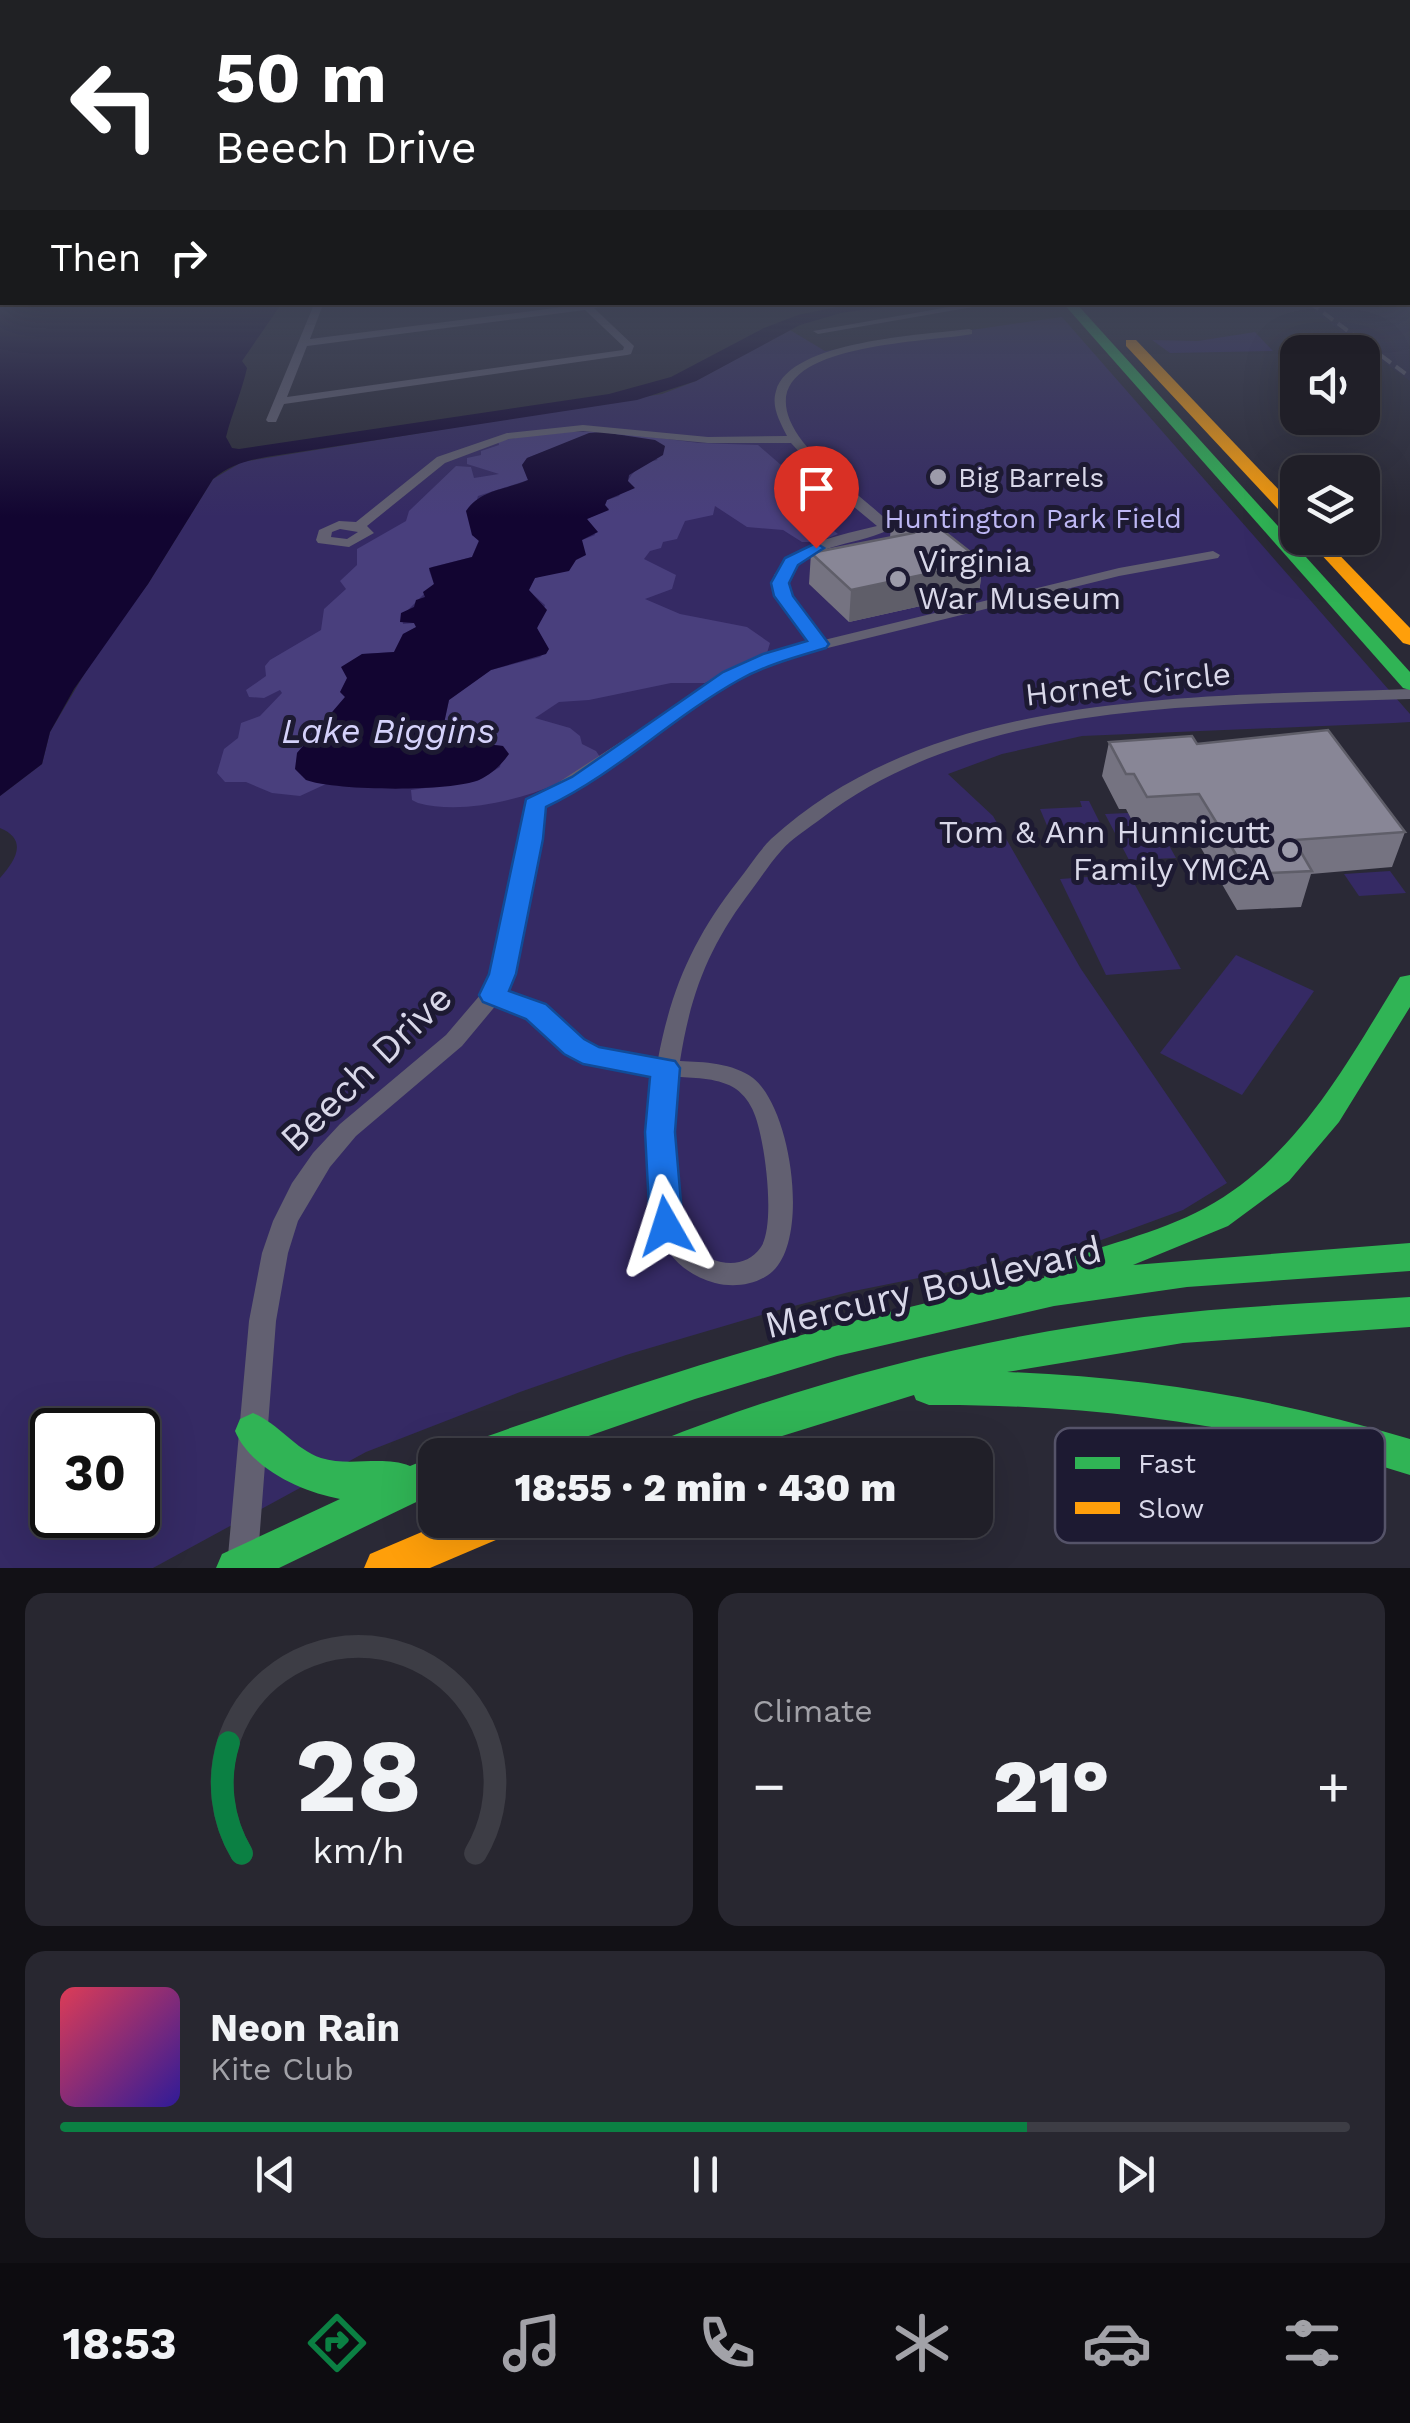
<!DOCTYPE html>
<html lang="en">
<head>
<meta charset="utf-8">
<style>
  :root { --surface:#201f28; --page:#282730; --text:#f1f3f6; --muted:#a2a2a8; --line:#3d3d45; --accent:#0b8043 }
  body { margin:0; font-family:"Work Sans",sans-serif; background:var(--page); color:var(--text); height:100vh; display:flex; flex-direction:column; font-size:38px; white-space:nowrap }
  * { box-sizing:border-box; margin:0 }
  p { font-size:32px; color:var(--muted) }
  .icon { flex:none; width:55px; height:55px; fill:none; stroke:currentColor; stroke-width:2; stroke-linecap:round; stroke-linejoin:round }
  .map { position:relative; height:1568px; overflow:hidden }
  .sheet { display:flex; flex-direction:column; gap:25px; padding:25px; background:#121116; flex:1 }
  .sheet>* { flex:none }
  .guide { position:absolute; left:0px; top:0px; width:1410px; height:305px; box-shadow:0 10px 40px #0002,0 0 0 2px var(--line); background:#202124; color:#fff; overflow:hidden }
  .buttons { position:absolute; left:1280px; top:335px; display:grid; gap:20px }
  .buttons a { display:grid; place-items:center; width:100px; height:100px; border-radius:20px; background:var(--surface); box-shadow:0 10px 40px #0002,0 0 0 2px var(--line); font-size:50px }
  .speed { position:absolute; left:30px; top:1408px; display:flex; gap:20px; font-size:50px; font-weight:700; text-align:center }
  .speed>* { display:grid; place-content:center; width:130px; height:130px; border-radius:50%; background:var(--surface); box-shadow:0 10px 40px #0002,0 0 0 2px var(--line); line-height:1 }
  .speed .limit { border:5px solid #111; border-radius:15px; background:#fff; color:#111 }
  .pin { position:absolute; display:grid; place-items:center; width:85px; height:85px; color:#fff; margin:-102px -42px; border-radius:50% 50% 50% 0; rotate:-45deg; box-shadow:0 0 10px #0007 }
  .pin .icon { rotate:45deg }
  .me { position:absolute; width:110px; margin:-55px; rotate:354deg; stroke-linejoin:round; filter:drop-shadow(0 0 8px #0008) }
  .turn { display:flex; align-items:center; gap:35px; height:210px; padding:0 50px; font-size:45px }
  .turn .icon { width:130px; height:130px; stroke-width:2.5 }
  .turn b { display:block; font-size:70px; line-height:85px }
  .then { display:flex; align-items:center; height:95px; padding:0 50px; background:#0003; gap:20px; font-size:38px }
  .big { font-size:75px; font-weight:800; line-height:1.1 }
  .sheet .widget { flex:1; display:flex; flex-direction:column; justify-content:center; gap:15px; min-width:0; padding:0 35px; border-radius:20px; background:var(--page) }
  .sheet .dial { align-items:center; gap:0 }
  .dial svg { height:260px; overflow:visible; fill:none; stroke:var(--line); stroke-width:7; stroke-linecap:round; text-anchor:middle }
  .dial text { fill:var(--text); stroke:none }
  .song { display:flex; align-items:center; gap:30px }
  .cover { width:120px; height:120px; border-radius:15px; background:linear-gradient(135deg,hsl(350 70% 55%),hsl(250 70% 35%)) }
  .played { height:10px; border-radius:5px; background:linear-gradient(90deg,var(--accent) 75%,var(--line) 75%) }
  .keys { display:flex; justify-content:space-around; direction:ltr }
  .heat { display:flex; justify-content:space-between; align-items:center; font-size:55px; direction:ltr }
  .sheet .tiles { flex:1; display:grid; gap:25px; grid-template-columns:1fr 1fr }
  .widget:last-child { grid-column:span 2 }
  .trip { position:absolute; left:418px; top:1438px; width:575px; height:100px; border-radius:20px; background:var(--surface); box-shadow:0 10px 40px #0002,0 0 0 2px var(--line); font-weight:800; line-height:100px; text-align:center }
  .menu { display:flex; height:160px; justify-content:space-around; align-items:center; background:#0d0c10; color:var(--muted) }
  .menu .icon { width:70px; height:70px }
  .menu .selected { color:var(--accent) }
  .menu b { font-size:45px; color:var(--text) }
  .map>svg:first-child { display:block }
</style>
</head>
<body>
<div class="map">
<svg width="1410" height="1568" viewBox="0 0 1410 1568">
  <rect width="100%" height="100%" fill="#2a2936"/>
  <!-- built -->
  <polygon fill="#2c2845" points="1408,298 1410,381 1302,303 1408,302"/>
  <!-- green -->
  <g fill="#352a64" fill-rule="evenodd">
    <path d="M1062,317L1410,714V722L1394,723L1082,736L1002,754L948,774L993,816L1081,969L1227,1183L1183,1210L1093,1243L849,1292L782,1309L626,1355L520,1392L366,1452L153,1568H0V878C15,861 29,840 0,828V796L42,764L50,732L105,639L148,584L213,479L242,462L662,394L696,381L790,330L825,351ZM52,1430H138V1515H52Z"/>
    <polygon points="1255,332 1273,351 1170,353 1152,340 1198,341"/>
    <polygon points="1080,801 1089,801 1105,833 1051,835 1040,809 1082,807"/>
    <polygon points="1128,813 1139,832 1161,831 1176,858 1129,860 1105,814"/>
    <polygon points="1390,871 1406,893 1359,896 1344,874"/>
    <polygon points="1129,874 1181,969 1106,975 1060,879"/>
    <polygon points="1236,955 1314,991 1242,1095 1160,1053"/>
  </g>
  <!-- forest -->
  <g fill="#493f7d">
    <polygon points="549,432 596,432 527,458 522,465 528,480 478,496 471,520 472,535 479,540 472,557 432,567 429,570 434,584 402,616 403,624 414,623 417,627 403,634 394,652 362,654 347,678 346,696 297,753 313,782 326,784 300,796 272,793 246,782 225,782 217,773 224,749 238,738 241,723 260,716 282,693 280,690 264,698 249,697 246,690 266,676 265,666 270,660 321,630 324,609 346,589 340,581 357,565 357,549 406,521 409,511 456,466 471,467 474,478 499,474 467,464 467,458 481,455 481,451 499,445 498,441"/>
    <path d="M611,432L699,443L758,445L788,471L824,492L807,505L780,503L813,515L838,534L818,542H802L783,530L747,527L715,506L713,515L685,521L677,539L663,542L661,548L650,551L644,559L676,575L672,589L645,599L680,614L747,627L770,643L767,653L705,683H671L589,700L559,702L535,718L570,728L580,736L582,744L596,751L602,760C556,791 473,818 418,803L412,800L411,790L477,781L500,767L503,746L477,743L443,728L449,700L491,670L540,657L548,649L537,629L545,605L528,590L535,578C562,570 573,570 582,540L595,535L587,519L609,509L605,505L607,500L619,496C630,478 634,463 658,460Z"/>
  </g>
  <!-- water -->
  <g fill="#120531">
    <path d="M0,298L2,302L282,303L242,361L247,368C242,391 232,413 226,437L232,448L239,449L609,394L671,377L764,328L798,315L855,303H913L841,313L800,325L696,381L637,400L279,455C254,459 233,462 213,479L148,584L74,689L50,732L42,764L0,796Z"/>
    <path d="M602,432L655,440L665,446L663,455L629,475L628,481L635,488L607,500L605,505L609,510L587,519L598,532L582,540L586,555L576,560L569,571L535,578L529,590L547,610L537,628L549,649L546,654L491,670L449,700L443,728L477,743L503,746L509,754C501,765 492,774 479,780C450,792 337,791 306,780L295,769L297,753L345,697L340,692L347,678L341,667L362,654L394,652L403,634L416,627L414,623L400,622L401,613L414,607L416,600L425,597L423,592L434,584L429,568L472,557L479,541L472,535L466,511C481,489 505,490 528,480L522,465L527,458L589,433Z"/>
  </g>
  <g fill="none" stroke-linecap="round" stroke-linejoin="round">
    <!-- street -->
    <g fill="#626071" fill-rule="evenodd">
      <path d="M315,302H324L310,339L579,305L578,302H625L594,308L634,346L631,354L627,355L284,404L276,422H268L266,420ZM585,310L624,347L623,350L287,397L307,346Z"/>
      <polygon points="977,302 1001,302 818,334 813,331"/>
      <path d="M969,329L972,330V334C920,344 728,343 803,442C829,476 864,497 894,527C860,547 815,540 788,575L791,596L824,640L1119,568L1213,551L1220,555L1218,558L1119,576L775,661L715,693L600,773L543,806L541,839L512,974L504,991C541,1001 562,1032 596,1048C615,1057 637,1058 658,1059C671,989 694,937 738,881C749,867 759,851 771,839C936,688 1200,697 1410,689V699C1219,706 981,696 822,818C809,828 792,838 781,851C771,862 762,876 753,888C710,944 691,991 680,1061C704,1062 733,1063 753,1078C791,1108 810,1236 773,1271C758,1285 734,1288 715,1283C628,1259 646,1145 655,1076C625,1073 595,1069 569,1053C544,1038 526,1014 497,1004L462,1046L356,1136L330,1167L298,1221L288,1253L276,1321L258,1556L254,1567H232L228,1556L249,1321L262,1253L273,1221L292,1183L313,1153L340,1124L446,1035L481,994L492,974L523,839L525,804L733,669L765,655L811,643L777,596L774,575C799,541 838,536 877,526L836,492L791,443H708L583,431L509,439L445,463L367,526L374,533L349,547L318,543L316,540L319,530L339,521L356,522L437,457L507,433L583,425L708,437L787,436C780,422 771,407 776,391C790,340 925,335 969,329ZM340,529L358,532L347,539L331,537L332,532ZM677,1077C696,1078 720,1078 736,1089C744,1095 750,1103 754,1113C765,1139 776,1224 761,1247C751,1261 737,1265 721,1262C655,1247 672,1126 677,1077Z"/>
    </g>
    <!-- fast -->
    <g fill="#30b455" fill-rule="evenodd">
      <polygon points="1062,302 1075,302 1410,672 1410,690 1403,688"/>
      <path d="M1410,975V1007L1339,1122L1289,1181L1228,1226L1133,1265L1410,1243V1271L1187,1287L1054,1306L837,1356L695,1399L534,1455H466L472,1442L485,1437C668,1372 853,1314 1044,1278L1047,1265C1100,1246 1156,1234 1205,1208C1297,1158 1347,1063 1400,977Z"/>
      <path d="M1410,1297V1327L1183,1343L1007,1372C1145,1377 1278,1399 1410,1439V1475C1252,1425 1095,1404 929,1405L916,1400L914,1395L721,1455H651L657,1442C808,1381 982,1337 1144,1317C1232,1306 1321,1303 1410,1297Z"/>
      <path d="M253,1413C278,1423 295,1449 321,1458C350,1467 383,1455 410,1466L435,1456V1493L279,1568H216L222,1554L340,1499C302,1492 251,1469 235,1431L240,1419Z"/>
    </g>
    <!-- slow -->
    <g fill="#ff9f0a" fill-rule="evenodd">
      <polygon points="1126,340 1136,340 1298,510 1298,525 1292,524 1126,346"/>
      <polygon points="1306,538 1323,538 1410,628 1410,645 1403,643"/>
      <polygon points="450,1520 515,1520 510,1534 430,1568 364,1568 370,1554"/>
    </g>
    <!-- rail -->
    <polyline stroke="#62606e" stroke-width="4" stroke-dasharray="12 6" stroke-linecap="butt" points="1309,302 1410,377"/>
  </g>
  <!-- wall -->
  <g fill="#757381">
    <polygon points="892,516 983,562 979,593 849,622 809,584 811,553 890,537"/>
    <polygon points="1109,742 1197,744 1405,832 1392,867 1311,874 1301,907 1237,910 1190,829 1138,832 1126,809 1119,809 1102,776"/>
  </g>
  <!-- shaded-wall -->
  <polygon fill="#5f5e69" points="983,562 979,593 849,622 851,590"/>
  <!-- building -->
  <g fill="#888696" stroke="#5f5e69" stroke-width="2.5">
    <polygon points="918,511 983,562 851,590 811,553 913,533 892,516"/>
    <polygon points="1328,730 1405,832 1294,840 1312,871 1248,874 1199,794 1147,797 1134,774 1126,774 1109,742 1192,736 1197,744"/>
  </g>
  <!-- sky -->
  <linearGradient id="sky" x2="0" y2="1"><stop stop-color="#17171e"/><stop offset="0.58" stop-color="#44495d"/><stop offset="1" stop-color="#44495d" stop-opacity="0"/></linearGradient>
  <rect width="1410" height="517" fill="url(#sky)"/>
  <!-- route -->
  <path fill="#1a73e8" stroke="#114b97" stroke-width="2.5" d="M816,543L824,548L798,565L789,583L793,596L829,644L826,648C796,657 766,665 739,680C671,718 616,774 546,807L543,839L516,974L509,991L546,1004L584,1039L599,1047L675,1061L680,1068L675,1132L683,1226L678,1236L666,1240L655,1236L650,1226L645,1132L650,1077L583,1064L564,1054L526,1019L483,1002L479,995L489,974L526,799L572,777L723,672L763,654L807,641L774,596L771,583L785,558Z"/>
  <!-- markers -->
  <g fill="#9c9baa" stroke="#1d1a32" stroke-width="4">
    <circle cx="938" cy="477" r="10"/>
    <circle cx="898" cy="579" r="10"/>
    <circle cx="1290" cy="850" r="10"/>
  </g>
  <g text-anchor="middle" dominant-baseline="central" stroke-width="10" stroke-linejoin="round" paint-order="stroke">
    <!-- far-poi labels -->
    <g font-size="28" fill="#d9d8e9" stroke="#1d1a32" text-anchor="start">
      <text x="958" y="477">Big Barrels</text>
    </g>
    <!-- far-park labels -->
    <g font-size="28" fill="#bdb7f4" stroke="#1d1a32">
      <text x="1033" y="518">Huntington Park Field</text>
    </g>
    <!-- poi labels -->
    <g font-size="32" fill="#d9d8e9" stroke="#1d1a32" text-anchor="start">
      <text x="918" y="561">Virginia<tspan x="918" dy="37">War Museum</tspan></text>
      <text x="1270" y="832" text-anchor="end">Tom &amp; Ann Hunnicutt<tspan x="1270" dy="37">Family YMCA</tspan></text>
    </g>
    <!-- street labels -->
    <g font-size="32" fill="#d9d8e9" stroke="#1d1a32">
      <text transform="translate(1128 684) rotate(-6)">Hornet Circle</text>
    </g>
    <!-- water labels -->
    <g font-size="35" font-style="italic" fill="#d5d2fb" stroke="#1d1a32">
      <text x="388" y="731">Lake Biggins</text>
    </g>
    <!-- near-street labels -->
    <g font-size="38" fill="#d9d8e9" stroke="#1d1a32">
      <text transform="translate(366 1068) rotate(-44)">Beech Drive</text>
      <text transform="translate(933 1287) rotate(-13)">Mercury Boulevard</text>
    </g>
  </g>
  <!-- legend -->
  <rect x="1055" y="1428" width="330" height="115" rx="15" fill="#1d1a32" stroke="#555369" stroke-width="2.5"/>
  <rect x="1075" y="1457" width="45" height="12" fill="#30b455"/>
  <rect x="1075" y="1502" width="45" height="12" fill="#ff9f0a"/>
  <g font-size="28" fill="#d9d8e9">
    <text x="1138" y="1473">Fast</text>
    <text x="1138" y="1518">Slow</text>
  </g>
</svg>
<div class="buttons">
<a><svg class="icon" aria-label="sound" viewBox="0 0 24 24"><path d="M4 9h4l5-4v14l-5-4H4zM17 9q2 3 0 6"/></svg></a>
<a><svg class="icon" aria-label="layers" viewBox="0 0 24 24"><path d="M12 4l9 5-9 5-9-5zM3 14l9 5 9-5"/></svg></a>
</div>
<div class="speed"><div class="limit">30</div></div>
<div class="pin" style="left:816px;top:548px;background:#d93025"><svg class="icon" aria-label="arrive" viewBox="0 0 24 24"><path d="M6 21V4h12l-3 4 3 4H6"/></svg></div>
<svg class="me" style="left:666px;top:1226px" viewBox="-20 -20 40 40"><path d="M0-17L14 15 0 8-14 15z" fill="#1a73e8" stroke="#fff" stroke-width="4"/></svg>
<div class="trip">18:55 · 2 min · 430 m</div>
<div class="guide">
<div class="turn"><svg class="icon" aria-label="left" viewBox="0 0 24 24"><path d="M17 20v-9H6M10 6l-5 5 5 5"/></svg><div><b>50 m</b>Beech Drive</div></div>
<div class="then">Then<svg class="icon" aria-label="right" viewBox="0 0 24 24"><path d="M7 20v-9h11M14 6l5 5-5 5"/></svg></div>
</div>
</div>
<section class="sheet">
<div class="tiles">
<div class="widget dial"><svg viewBox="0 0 100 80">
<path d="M14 69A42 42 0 1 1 86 69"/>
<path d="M14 69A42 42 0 0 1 10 35" stroke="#0b8043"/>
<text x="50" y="56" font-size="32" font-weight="700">28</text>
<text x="50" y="72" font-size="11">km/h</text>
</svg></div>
<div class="widget"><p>Climate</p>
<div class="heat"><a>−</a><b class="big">21°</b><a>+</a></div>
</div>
<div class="widget">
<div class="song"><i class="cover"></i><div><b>Neon Rain</b><p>Kite Club</p></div></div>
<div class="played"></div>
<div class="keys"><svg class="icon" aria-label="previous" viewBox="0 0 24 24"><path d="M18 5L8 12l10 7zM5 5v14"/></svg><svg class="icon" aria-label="pause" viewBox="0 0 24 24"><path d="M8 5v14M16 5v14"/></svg><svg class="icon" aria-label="next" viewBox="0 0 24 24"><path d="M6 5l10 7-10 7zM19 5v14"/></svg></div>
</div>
</div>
</section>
<nav class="menu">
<b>18:53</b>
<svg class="icon selected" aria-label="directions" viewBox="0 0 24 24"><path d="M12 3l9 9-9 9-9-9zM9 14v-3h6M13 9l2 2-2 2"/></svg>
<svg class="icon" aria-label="music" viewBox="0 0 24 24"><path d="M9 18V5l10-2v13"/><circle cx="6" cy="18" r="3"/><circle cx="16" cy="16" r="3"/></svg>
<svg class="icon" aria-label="phone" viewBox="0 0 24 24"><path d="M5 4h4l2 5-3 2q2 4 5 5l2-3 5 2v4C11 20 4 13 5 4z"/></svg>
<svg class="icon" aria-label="climate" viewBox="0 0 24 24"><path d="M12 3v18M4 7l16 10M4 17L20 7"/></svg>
<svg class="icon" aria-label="car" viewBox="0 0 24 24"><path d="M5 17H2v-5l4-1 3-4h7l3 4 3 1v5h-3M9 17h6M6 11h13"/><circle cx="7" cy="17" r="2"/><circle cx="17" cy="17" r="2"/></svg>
<svg class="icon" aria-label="filters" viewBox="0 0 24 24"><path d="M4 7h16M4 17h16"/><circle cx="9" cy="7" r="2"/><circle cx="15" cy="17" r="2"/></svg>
</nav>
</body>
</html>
